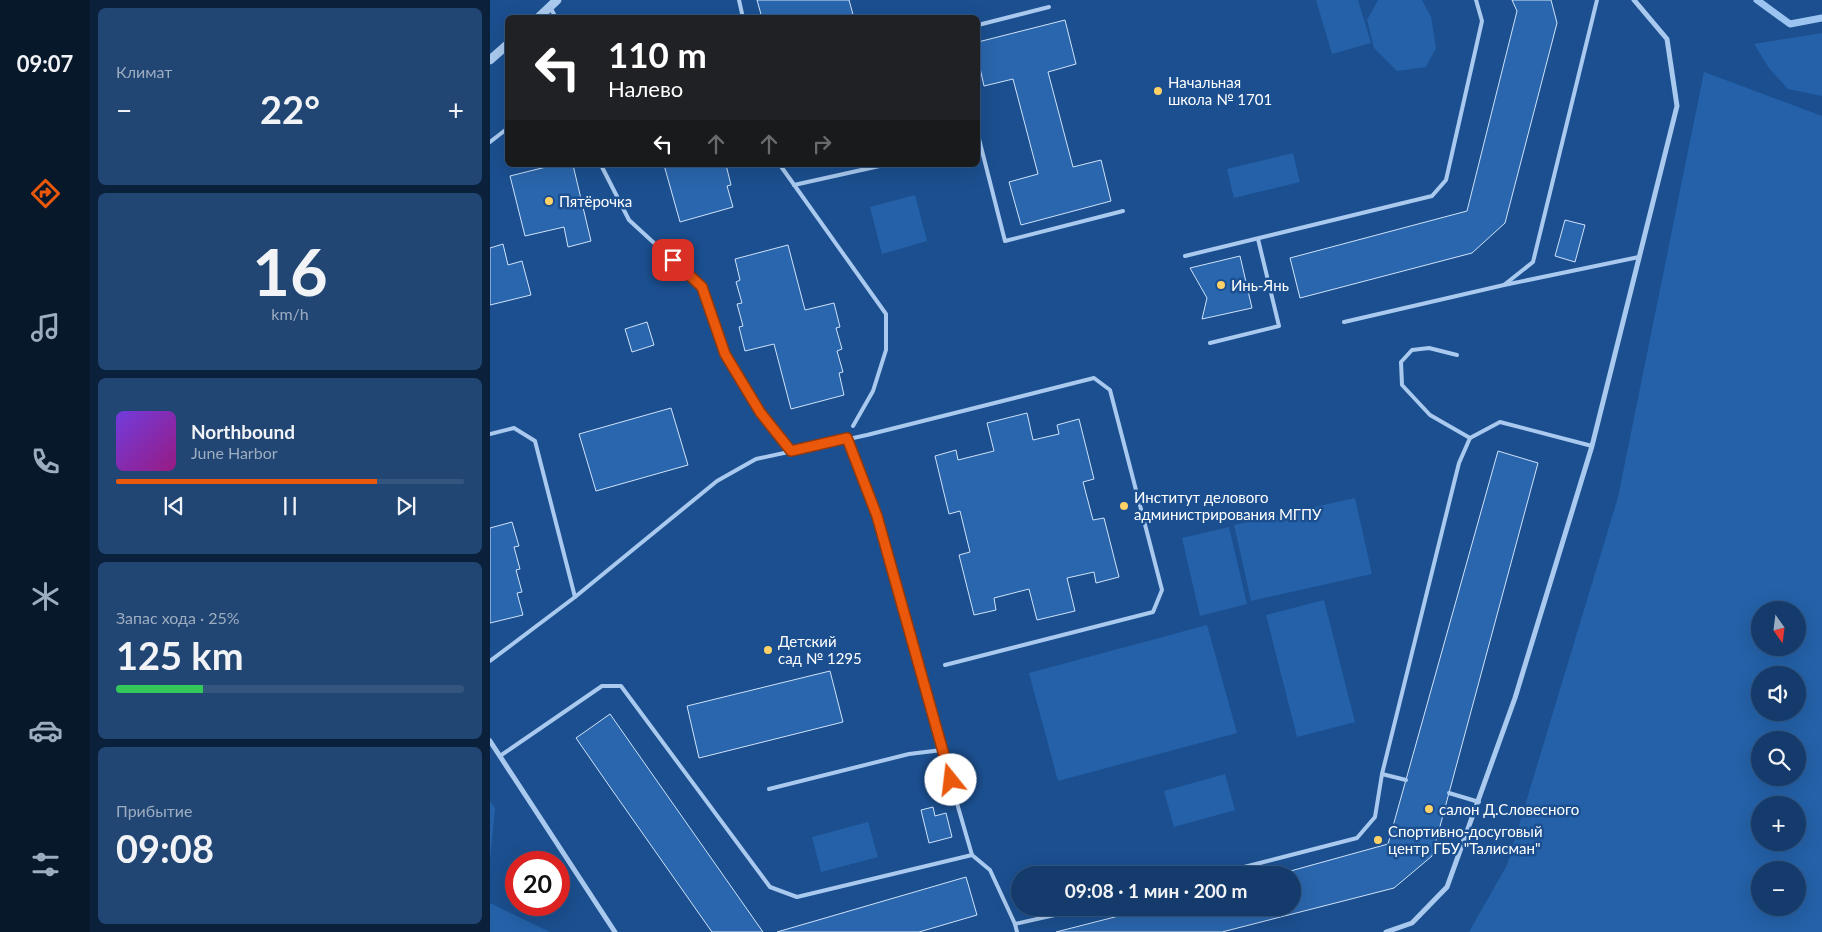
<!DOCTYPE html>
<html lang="ru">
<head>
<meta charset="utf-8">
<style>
  :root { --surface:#143b6b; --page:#214673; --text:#f1f3f6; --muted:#9dadc1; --line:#33557e; --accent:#ea580c }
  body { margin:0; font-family:Lato,sans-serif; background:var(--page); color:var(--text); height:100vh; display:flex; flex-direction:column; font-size:19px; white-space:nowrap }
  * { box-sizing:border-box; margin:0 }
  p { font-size:16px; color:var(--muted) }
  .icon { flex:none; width:28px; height:28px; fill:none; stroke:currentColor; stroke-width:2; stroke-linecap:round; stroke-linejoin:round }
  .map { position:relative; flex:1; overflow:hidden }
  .drawer { display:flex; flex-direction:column; gap:8px; padding:8px; background:#0b203b; width:400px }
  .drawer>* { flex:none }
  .guide { position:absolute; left:15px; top:15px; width:475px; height:152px; border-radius:8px; box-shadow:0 5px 20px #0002,0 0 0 1px var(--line); background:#202124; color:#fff; overflow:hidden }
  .needle { width:32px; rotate:166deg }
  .tools { position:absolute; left:1261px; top:601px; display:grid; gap:10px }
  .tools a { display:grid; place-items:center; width:55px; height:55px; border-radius:50%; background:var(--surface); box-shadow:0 5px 20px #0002,0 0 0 1px var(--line); font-size:25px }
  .speed { position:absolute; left:15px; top:851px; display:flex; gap:10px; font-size:25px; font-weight:700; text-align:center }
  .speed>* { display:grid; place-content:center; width:65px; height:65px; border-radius:50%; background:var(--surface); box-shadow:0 5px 20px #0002,0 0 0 1px var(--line); line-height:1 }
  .speed .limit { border:8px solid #d22; background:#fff; color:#111 }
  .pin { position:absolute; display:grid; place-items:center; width:42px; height:42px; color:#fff; margin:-21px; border-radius:10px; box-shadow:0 2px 8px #0006 }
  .me { position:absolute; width:55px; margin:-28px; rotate:344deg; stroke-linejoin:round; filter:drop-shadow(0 0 4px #0008) }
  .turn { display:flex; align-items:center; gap:18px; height:105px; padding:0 20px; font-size:22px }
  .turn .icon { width:65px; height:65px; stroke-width:2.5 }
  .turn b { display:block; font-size:35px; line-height:42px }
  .lanes { display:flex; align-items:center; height:48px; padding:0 20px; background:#0003; justify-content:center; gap:25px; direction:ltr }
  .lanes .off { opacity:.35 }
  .big { font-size:38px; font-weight:700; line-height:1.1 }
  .drawer .card { flex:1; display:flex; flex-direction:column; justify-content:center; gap:8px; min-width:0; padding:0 18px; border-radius:8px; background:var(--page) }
  .drawer .dial { align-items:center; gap:0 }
  .dial b { font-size:65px; line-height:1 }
  .song { display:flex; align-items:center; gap:15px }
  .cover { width:60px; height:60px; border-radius:8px; background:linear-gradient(135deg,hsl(260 70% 55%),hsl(310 70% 35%)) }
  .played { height:5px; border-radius:2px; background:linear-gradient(90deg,var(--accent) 75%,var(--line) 75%) }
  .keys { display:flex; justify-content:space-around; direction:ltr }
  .heat { display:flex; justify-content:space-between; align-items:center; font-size:28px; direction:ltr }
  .charge { height:8px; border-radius:4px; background:linear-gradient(90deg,#34c759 25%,var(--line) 0) }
  .trip { position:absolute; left:521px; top:866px; width:290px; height:50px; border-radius:25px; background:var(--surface); box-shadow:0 5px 20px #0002,0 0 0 1px var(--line); font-weight:700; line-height:50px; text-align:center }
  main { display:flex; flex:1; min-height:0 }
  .tab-bar { display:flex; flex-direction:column; width:90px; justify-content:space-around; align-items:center; background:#08182b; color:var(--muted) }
  .tab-bar .icon { width:35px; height:35px }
  .tab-bar .on { color:var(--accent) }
  .tab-bar b { font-size:22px; color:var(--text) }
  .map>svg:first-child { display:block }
</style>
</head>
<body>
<main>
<nav class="tab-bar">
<b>09:07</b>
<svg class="icon on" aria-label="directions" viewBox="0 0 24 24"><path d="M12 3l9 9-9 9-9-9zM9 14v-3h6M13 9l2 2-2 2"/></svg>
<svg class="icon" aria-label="music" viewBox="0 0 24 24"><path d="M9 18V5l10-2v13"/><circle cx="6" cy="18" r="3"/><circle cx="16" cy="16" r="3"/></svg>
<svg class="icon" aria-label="phone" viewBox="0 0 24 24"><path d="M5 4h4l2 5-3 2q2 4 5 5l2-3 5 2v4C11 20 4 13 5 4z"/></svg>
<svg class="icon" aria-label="climate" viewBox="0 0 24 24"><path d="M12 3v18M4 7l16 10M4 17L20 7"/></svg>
<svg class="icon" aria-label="car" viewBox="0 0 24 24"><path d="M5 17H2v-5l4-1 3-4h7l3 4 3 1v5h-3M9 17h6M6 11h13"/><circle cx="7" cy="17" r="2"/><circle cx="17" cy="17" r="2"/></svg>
<svg class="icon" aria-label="filters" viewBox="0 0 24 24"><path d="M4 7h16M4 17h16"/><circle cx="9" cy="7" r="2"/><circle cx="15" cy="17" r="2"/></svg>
</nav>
<section class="drawer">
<div class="card"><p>Климат</p>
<div class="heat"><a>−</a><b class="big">22°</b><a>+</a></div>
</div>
<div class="card dial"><b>16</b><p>km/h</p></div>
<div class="card">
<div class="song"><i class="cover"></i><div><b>Northbound</b><p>June Harbor</p></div></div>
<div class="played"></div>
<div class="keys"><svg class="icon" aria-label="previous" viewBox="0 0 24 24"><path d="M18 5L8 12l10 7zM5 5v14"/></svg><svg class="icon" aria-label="pause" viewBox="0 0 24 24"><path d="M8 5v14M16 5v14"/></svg><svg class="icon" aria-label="next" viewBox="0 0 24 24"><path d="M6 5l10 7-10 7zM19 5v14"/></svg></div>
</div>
<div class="card"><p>Запас хода · 25%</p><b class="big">125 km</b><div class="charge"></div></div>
<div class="card"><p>Прибытие</p><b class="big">09:08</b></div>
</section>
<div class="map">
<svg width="1332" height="932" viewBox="0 0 1332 932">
  <rect width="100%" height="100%" fill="#1b4f8f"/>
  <!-- green -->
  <g fill="#2461a8" fill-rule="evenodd">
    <polygon points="826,0 868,0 881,43 842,54"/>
    <polygon points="888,0 932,0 941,17 946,48 936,67 907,71 884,48 877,20"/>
    <polygon points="1332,33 1332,96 1298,89 1279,68 1264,44"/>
    <path d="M1214,72L1332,116V932H979L1017,865L1128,497ZM1270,610H1308V648H1270ZM1270,675H1308V712H1270ZM1270,740H1308V778H1270ZM1270,805H1308V842H1270ZM1270,870H1308V908H1270Z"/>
    <polygon points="803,153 810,182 744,198 737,169"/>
    <polygon points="425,195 437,241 392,254 380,207"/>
    <polygon points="865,498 882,574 761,601 744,525"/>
    <polygon points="739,527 757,604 710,616 692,538"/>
    <polygon points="834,600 865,722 807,737 776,615"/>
    <polygon points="717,625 747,733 568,781 539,673"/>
    <polygon points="735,774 745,810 684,827 674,791"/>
    <polygon points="0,801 5,808 0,861"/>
    <polygon points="378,822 388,857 331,872 322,837"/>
    <polygon points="0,903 60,932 0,932"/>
  </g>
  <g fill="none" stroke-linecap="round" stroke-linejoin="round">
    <!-- stream -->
    <polyline stroke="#9cc4f0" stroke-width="7" points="1267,0 1300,24 1332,18"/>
  </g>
  <!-- building -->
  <g fill="#2a66ad" stroke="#cfe3fa">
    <polygon points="267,0 359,0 364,18 272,18"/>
    <polygon points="1022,0 1061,0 1067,23 1015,223 982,253 810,298 800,258 977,211 1027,11"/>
    <polygon points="575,20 586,64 558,72 583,167 611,160 621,201 531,225 519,182 548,174 523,79 494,86 488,59 488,42"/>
    <polygon points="64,165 83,165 101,241 78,247 74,227 35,236 20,176"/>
    <polygon points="174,165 236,165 241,185 237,186 243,207 190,222"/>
    <polygon points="1075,220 1095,225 1085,262 1065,256"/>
    <polygon points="13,244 18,265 32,261 41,295 0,305 0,248"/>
    <polygon points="298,245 315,310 344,303 350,327 346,328 352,349 347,351 353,372 349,373 354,395 301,409 284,344 255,351 249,327 253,326 247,304 252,303 246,282 250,280 245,259"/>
    <polygon points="750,256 762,308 712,319 717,298 700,268"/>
    <polygon points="157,322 164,345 142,352 135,329"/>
    <polygon points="181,408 198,465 106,491 89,434"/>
    <polygon points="537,413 543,440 569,434 567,425 589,419 604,479 593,482 603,520 614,518 629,577 606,583 604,572 577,578 585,611 547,620 539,589 504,598 506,610 484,615 469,555 480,552 470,511 459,514 445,456 466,450 468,460 504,451 497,423"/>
    <polygon points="1008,451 1048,463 942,856 904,888 732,932 566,932 660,908 802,908 802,875 786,875 898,844"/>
    <polygon points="22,522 29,546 24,547 30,569 26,570 32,592 27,593 33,615 0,623 0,528"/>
    <polygon points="340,671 353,722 209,758 197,706"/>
    <polygon points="120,714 273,932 222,932 120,787 86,738"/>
    <polygon points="443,807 445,816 456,813 462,837 439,843 431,810"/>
    <polygon points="476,877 487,915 429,932 287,932"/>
  </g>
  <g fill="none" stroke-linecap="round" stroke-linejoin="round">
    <!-- service -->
    <g stroke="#a9c9ee" stroke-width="4">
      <polyline points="249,0 253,18"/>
      <polyline points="60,7 66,18"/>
      <polyline points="488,25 559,7"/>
      <polyline points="488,135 515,241 633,211"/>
      <polyline points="0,142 18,128"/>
      <polyline points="111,165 139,220 212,287 235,354 270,412 301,451"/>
      <polyline points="290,165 396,314 396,350 383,391 363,426"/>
      <polyline points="304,185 394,165"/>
      <polyline points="695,256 942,196 956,180 992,21 986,0"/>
      <polyline points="1014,285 1149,257"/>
      <polyline points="854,322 1014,285 1043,262 1107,0"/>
      <polyline points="720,343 789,326 768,239"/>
      <polyline points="967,355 939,348 922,350 911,362 912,385 940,415 980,438"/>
      <polyline points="0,434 24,428 45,441 85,597"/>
      <polyline points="357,438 387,516 417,631 482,855 500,870 525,924 527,932"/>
      <polyline points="0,661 85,597 227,481 266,459 377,435 604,378 620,390 672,590 663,612 455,665"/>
      <polyline points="10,756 112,686 131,686 280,887 307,897 482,855"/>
      <polyline points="892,774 916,780"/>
      <polyline points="279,789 419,754 452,750"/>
      <polyline points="959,793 989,802"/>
      <polyline points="723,875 867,838 885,817 892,774 964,483 969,463 980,438 1010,422 1102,446"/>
      <polyline points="525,924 596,908"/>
    </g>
    <!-- minor -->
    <g stroke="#a9c9ee" stroke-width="5">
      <polyline points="0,741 125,932"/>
      <polyline points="896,932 922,923 957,887 1025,698 1102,446 1187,106 1177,39 1144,0"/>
    </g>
    <!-- tertiary -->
    <g stroke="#a9c9ee" stroke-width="9">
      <polyline points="48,18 67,0"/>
      <polyline points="0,60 18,44"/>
    </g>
  </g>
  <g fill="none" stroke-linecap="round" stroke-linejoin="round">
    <defs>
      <polyline id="route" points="183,260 212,287 235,354 270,412 301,451 357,438 387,516 461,780"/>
    </defs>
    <!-- route casing -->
    <use href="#route" stroke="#983908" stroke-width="12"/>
    <!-- route -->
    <use href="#route" stroke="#ea580c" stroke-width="9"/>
  </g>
  <!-- markers -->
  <g fill="#ffd166" stroke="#1b4f8f" stroke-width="2">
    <circle cx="668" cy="91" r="5"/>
    <circle cx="59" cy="201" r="5"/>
    <circle cx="731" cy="285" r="5"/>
    <circle cx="634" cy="506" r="5"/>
    <circle cx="278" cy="650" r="5"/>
    <circle cx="939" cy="809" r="5"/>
    <circle cx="888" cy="840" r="5"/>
  </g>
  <g text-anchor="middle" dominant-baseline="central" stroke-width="5" stroke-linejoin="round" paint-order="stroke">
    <!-- poi labels -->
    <g font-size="15" fill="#fff" stroke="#1b4f8f" text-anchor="start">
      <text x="678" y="82">Начальная<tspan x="678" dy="17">школа № 1701</tspan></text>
      <text x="69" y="201">Пятёрочка</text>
      <text x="741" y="285">Инь-Янь</text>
      <text x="644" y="497">Институт делового<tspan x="644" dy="17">администрирования МГПУ</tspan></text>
      <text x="288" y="641">Детский<tspan x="288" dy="17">сад № 1295</tspan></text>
      <text x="949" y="809">салон Д.Словесного</text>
      <text x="898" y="831">Спортивно-досуговый<tspan x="898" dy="17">центр ГБУ "Талисман"</tspan></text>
    </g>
  </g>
</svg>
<div class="tools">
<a><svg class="needle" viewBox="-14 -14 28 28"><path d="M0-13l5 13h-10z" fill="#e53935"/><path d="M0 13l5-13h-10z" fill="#9dadc1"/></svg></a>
<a><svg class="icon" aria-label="sound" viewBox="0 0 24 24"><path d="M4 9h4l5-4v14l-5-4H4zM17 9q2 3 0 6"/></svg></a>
<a><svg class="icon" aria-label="search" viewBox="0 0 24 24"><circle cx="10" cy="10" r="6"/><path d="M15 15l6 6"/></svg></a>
<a>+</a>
<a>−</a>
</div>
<div class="speed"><div class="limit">20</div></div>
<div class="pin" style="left:183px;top:260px;background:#d93025"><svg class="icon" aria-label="arrive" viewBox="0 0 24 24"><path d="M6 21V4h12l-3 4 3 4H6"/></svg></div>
<svg class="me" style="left:461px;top:780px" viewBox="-20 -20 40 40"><circle r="19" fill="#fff"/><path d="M0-13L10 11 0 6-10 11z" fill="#ea580c"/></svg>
<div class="trip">09:08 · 1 мин · 200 m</div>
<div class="guide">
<div class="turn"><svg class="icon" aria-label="left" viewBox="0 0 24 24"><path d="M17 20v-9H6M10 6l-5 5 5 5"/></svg><div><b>110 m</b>Налево</div></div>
<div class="lanes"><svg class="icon" aria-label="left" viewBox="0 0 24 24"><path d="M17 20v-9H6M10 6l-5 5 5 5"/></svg><svg class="icon off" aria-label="ahead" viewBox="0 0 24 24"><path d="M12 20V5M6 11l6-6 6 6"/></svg><svg class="icon off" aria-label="ahead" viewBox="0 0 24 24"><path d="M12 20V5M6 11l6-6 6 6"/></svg><svg class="icon off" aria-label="right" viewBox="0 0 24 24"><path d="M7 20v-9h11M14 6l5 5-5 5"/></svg></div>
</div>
</div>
</main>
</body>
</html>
